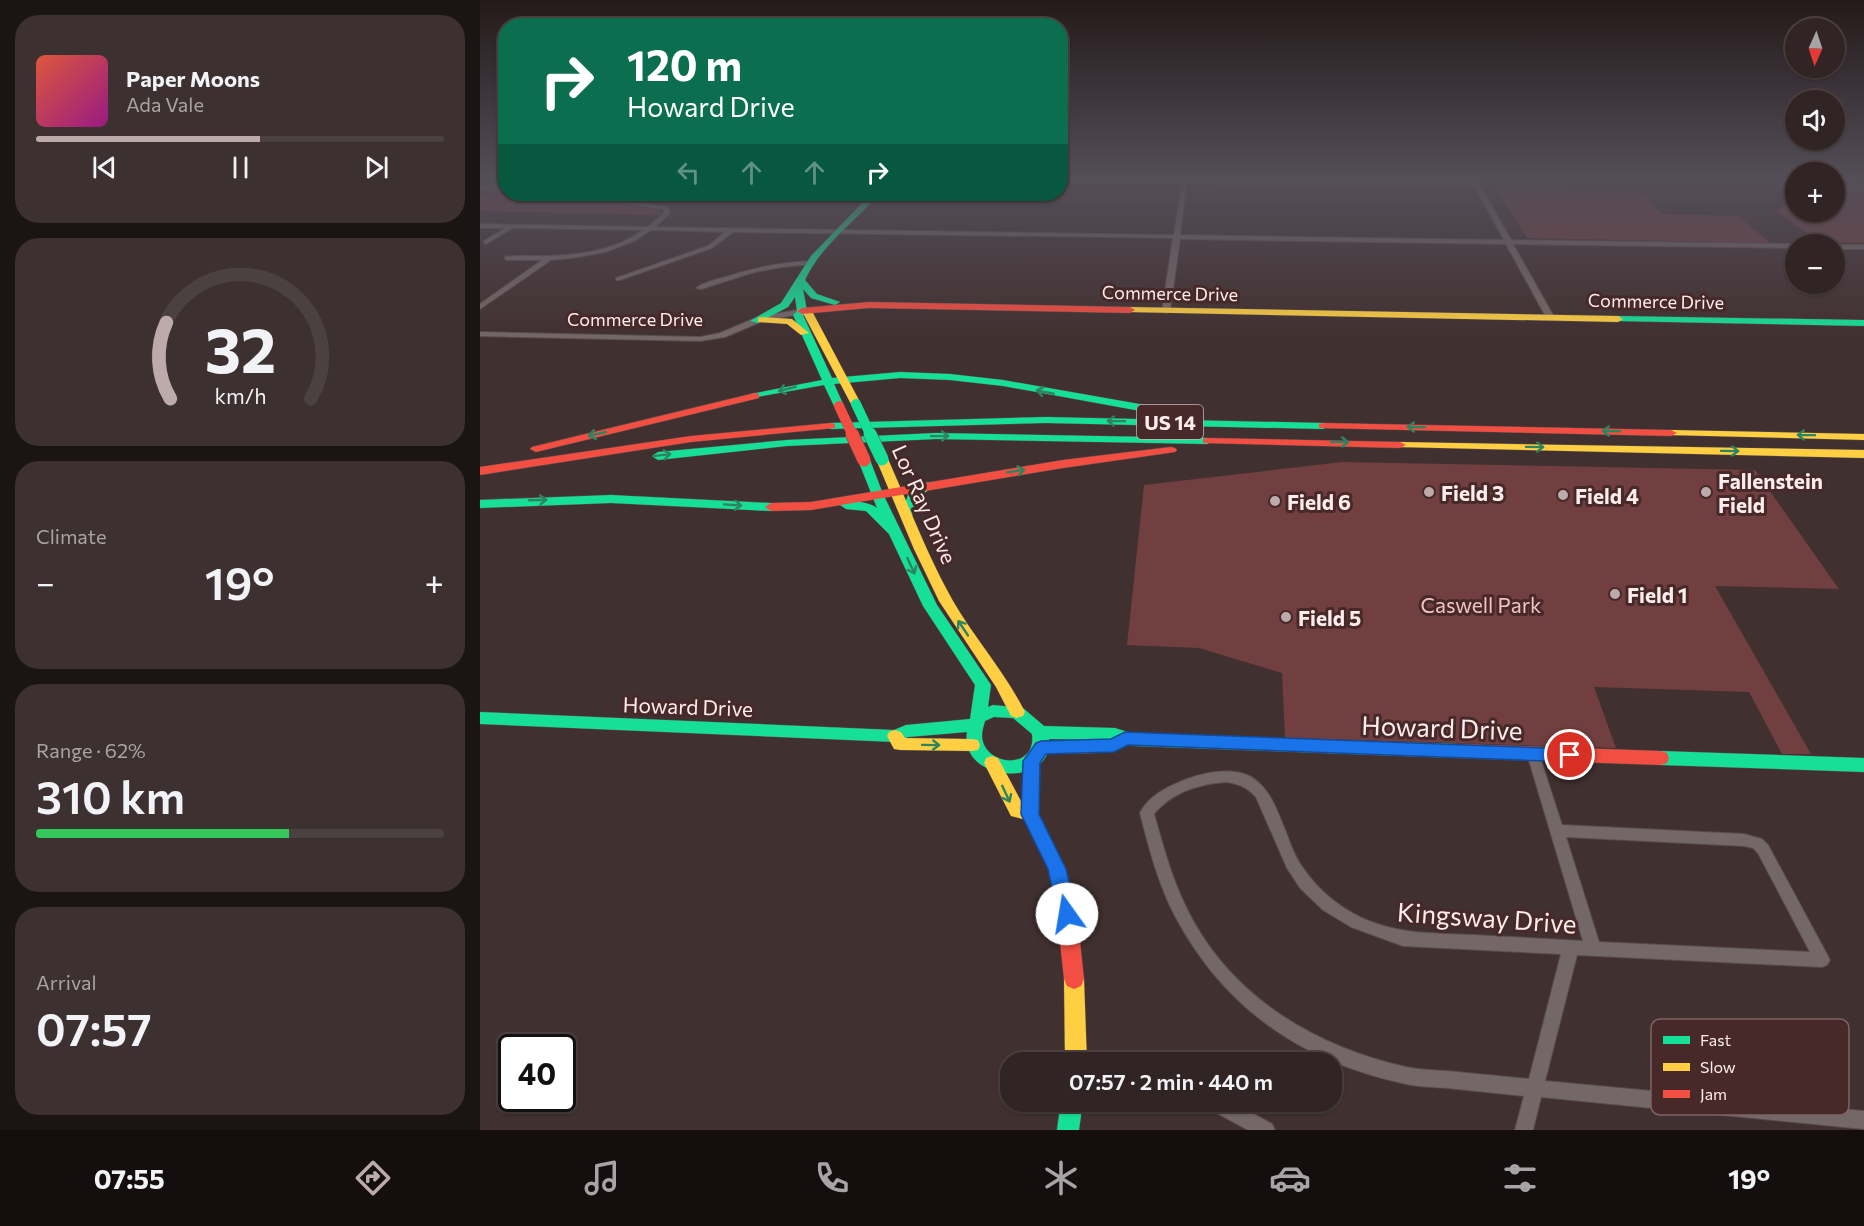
<!DOCTYPE html>
<html lang="en">
<head>
<meta charset="utf-8">
<style>
  :root { --surface:#312424; --page:#3d3031; --text:#f1f3f6; --muted:#a8a4a6; --line:#4c4141; --accent:#bcabaa }
  body { margin:0; font-family:Commissioner,sans-serif; background:var(--page); color:var(--text); height:100vh; display:flex; flex-direction:column; font-size:22px; white-space:nowrap }
  * { box-sizing:border-box; margin:0 }
  p { font-size:20px; color:var(--muted) }
  .icon { flex:none; width:33px; height:33px; fill:none; stroke:currentColor; stroke-width:2; stroke-linecap:round; stroke-linejoin:round }
  .map { position:relative; flex:1; overflow:hidden }
  .panel { display:flex; flex-direction:column; gap:15px; padding:15px; background:#1b1414; width:480px }
  .panel>* { flex:none }
  .guide { position:absolute; left:18px; top:18px; width:570px; height:183px; border-radius:24px; box-shadow:0 2px 4px #0004,0 0 0 2px var(--line); background:#0b6e4f; color:#fff; overflow:hidden }
  .needle { width:39px; rotate:183deg }
  .fabs { position:absolute; left:1305px; top:18px; display:grid; gap:12px }
  .fabs a { display:grid; place-items:center; width:60px; height:60px; border-radius:50%; background:var(--surface); box-shadow:0 2px 4px #0004,0 0 0 2px var(--line); font-size:30px }
  .speed { position:absolute; left:18px; top:1034px; display:flex; gap:12px; font-size:30px; font-weight:700; text-align:center }
  .speed>* { display:grid; place-content:center; width:78px; height:78px; border-radius:50%; background:var(--surface); box-shadow:0 2px 4px #0004,0 0 0 2px var(--line); line-height:1 }
  .speed .limit { border:3px solid #111; border-radius:9px; background:#fff; color:#111 }
  .pin { position:absolute; display:grid; place-items:center; width:51px; height:51px; color:#fff; margin:-26px; border:3px solid #fff; border-radius:50%; box-shadow:0 2px 6px #0007 }
  .me { position:absolute; width:66px; margin:-33px; rotate:347deg; stroke-linejoin:round; filter:drop-shadow(0 0 4px #0008) }
  .turn { display:flex; align-items:center; gap:21px; height:126px; padding:0 30px; font-size:27px }
  .turn .icon { width:78px; height:78px; stroke-width:2.5 }
  .turn b { display:block; font-size:42px; line-height:51px }
  .lanes { display:flex; align-items:center; height:57px; padding:0 30px; background:#0003; justify-content:center; gap:30px; direction:ltr }
  .lanes .off { opacity:.35 }
  .big { font-size:45px; font-weight:600; line-height:1.1 }
  .panel .tile { flex:1; display:flex; flex-direction:column; justify-content:center; gap:9px; min-width:0; padding:0 21px; border-radius:24px; background:var(--page) }
  .panel .dial { align-items:center; gap:0 }
  .dial svg { height:156px; overflow:visible; fill:none; stroke:var(--line); stroke-width:7; stroke-linecap:round; text-anchor:middle }
  .dial text { fill:var(--text); stroke:none }
  .song { display:flex; align-items:center; gap:18px }
  .cover { width:72px; height:72px; border-radius:9px; background:linear-gradient(135deg,hsl(10 70% 55%),hsl(310 70% 35%)) }
  .played { height:6px; border-radius:3px; background:linear-gradient(90deg,var(--accent) 55%,var(--line) 55%) }
  .keys { display:flex; justify-content:space-around; direction:ltr }
  .heat { display:flex; justify-content:space-between; align-items:center; font-size:33px; direction:ltr }
  .charge { height:9px; border-radius:4px; background:linear-gradient(90deg,#34c759 62%,var(--line) 0) }
  .trip { position:absolute; left:520px; top:1052px; width:342px; height:60px; border-radius:24px; background:var(--surface); box-shadow:0 2px 4px #0004,0 0 0 2px var(--line); font-weight:600; line-height:60px; text-align:center }
  .tab-bar { display:flex; height:96px; justify-content:space-around; align-items:center; background:#140e0e; color:var(--muted) }
  .tab-bar .icon { width:42px; height:42px }
  .tab-bar .active { color:var(--accent) }
  .tab-bar b { font-size:27px; color:var(--text) }
  main { display:flex; flex:1; min-height:0 }
  .map>svg:first-child { display:block }
</style>
</head>
<body>
<main>
<section class="panel">
<div class="tile">
<div class="song"><i class="cover"></i><div><b>Paper Moons</b><p>Ada Vale</p></div></div>
<div class="played"></div>
<div class="keys"><svg class="icon" aria-label="previous" viewBox="0 0 24 24"><path d="M18 5L8 12l10 7zM5 5v14"/></svg><svg class="icon" aria-label="pause" viewBox="0 0 24 24"><path d="M8 5v14M16 5v14"/></svg><svg class="icon" aria-label="next" viewBox="0 0 24 24"><path d="M6 5l10 7-10 7zM19 5v14"/></svg></div>
</div>
<div class="tile dial"><svg viewBox="0 0 100 80">
<path d="M14 69A42 42 0 1 1 86 69"/>
<path d="M14 69A42 42 0 0 1 12 30" stroke="#bcabaa"/>
<text x="50" y="56" font-size="32" font-weight="700">32</text>
<text x="50" y="72" font-size="11">km/h</text>
</svg></div>
<div class="tile"><p>Climate</p>
<div class="heat"><a>−</a><b class="big">19°</b><a>+</a></div>
</div>
<div class="tile"><p>Range · 62%</p><b class="big">310 km</b><div class="charge"></div></div>
<div class="tile"><p>Arrival</p><b class="big">07:57</b></div>
</section>
<div class="map">
<svg width="1384" height="1130" viewBox="0 0 1384 1130">
  <rect width="100%" height="100%" fill="#413030"/>
  <!-- green -->
  <g fill="#713f3f">
    <polygon points="1290,179 1315,179 1316,212 1354,212 1355,179 1366,179 1384,185 1384,243 1339,242 1297,211 1315,199"/>
    <polygon points="19,187 25,187 26,194 79,194 179,210 181,215 0,211 0,196"/>
    <polygon points="1018,191 1164,193 1181,214 1259,216 1290,243 1047,238"/>
    <polygon points="862,462 1275,470 1359,589 1235,586 1331,754 1302,754 1269,692 1114,687 1136,748 805,738 802,673 719,648 647,645 664,485"/>
  </g>
  <g fill="none" stroke-linecap="round" stroke-linejoin="round">
    <defs>
      <g id="street">
        <path d="M580,179H707L993,183L992,181L995,179L998,181L1031,240L1318,244H1316V248L1033,244L1074,317L1070,319L1066,317L1026,244L700,239L690,311L686,313L682,311L693,238L253,232L232,248L140,280H136V278L228,246L245,232L171,230L156,240L126,252L92,258L71,260L0,309V304L62,260H27L25,259V257C36,255 47,256 58,256C94,256 133,252 163,230L33,228L6,244L4,243V241L25,228H0V224L168,227L184,213L183,209L95,196L92,194H103L187,207L190,213L175,227L694,235L702,183L580,182ZM707,183L995,187L1024,240L700,235Z"/>
        <polygon points="26,182 26,186 0,191 0,187"/>
        <rect x="1354" y="245" width="30" height="4"/>
        <path d="M332,261L334,262V264L302,267L275,272L221,289L216,288C223,283 233,280 242,278C272,268 301,262 332,261Z"/>
        <polygon points="322,309 325,309 325,313 283,321 245,337 220,341 0,336 0,332 220,337 240,333 278,317"/>
        <path d="M1053,749L1058,750L1059,754L1082,825L1264,834L1282,839L1288,845L1350,960L1347,965L1342,967L1097,955L1065,1081L1384,1111V1129L1061,1097L1053,1130H1035L1044,1096C1018,1093 993,1091 967,1088C954,1087 939,1087 926,1084C823,1062 745,1010 695,916C678,884 669,848 660,813C669,795 689,786 707,779C729,771 762,765 780,784C793,796 799,816 806,832C810,843 814,855 821,865C836,888 857,906 882,918C920,935 953,933 994,935C1030,937 1067,939 1103,941L1047,754L1048,750ZM746,782C759,784 767,787 776,797L807,868L820,888L843,910L871,927L923,946L1081,954L1049,1079C1021,1076 994,1074 967,1071C953,1070 939,1070 926,1067C832,1046 747,994 705,905C691,876 683,845 674,814C692,792 719,784 746,782ZM1086,837L1264,846L1273,848L1278,853L1330,952L1119,942Z"/>
        <polygon points="723,1101 750,1101 792,1124 795,1130 768,1130 726,1107"/>
      </g>
      <g id="fast">
        <path d="M391,194H399C374,223 341,245 325,280L337,294L360,302L355,305L331,298L323,289L327,311L323,315L352,378L420,372L470,374L523,380L682,408L686,409V413L655,410L523,386L470,380L420,378L354,384L364,406L359,409L354,406L344,385L271,398V394L342,380L313,315L317,311L315,297L308,307L278,323L270,321L301,303L331,256Z"/>
        <polygon points="1138,316 1384,320 1384,326 1135,321 1135,317"/>
        <polygon points="566,417 843,423 849,426 843,429 566,423 351,429 345,426 351,423"/>
        <polygon points="456,433 727,438 733,441 727,444 456,439 307,446 178,460 172,456 178,452 307,440"/>
        <path d="M384,456L390,460L403,494L457,605L511,685L508,707L513,705L543,708L564,726L635,728L654,734L978,744L984,746L986,751L984,756L978,758L654,746L635,740L569,739C574,789 479,783 487,732L428,737L415,742L0,724V712L414,730L426,725L490,719L495,685L443,606L409,534L386,511L366,509L360,505C367,498 389,502 397,508L378,460ZM514,717L533,718L552,734C557,772 502,766 502,735C502,730 504,725 505,721Z"/>
        <polygon points="448,482 454,486 439,497 431,518 423,518 421,515 429,492"/>
        <polygon points="131,495 291,503 297,507 291,511 131,503 0,508 0,500"/>
        <polygon points="1181,751 1384,758 1384,772 1181,765 1175,763 1173,758 1175,753"/>
        <polygon points="581,1101 603,1101 599,1130 577,1130"/>
      </g>
      <g id="slow">
        <polygon points="650,307 1138,316 1143,319 1138,322 647,312 645,310"/>
        <polygon points="319,309 325,309 333,313 381,404 380,406 372,406 371,404 324,315 317,311"/>
        <polygon points="281,317 312,319 329,333 321,335 307,324 278,322 278,318"/>
        <polygon points="1191,430 1384,434 1384,440 1187,435 1187,431"/>
        <polygon points="920,442 1384,450 1384,458 916,447 914,445 916,443"/>
        <path d="M402,455L408,459C429,506 447,555 473,601C495,639 525,672 545,712L543,716L537,718L531,716L516,687L459,601L434,549L396,459Z"/>
        <polygon points="415,730 421,732 425,738 492,739 498,740 500,745 498,750 492,751 420,750 414,749 407,736 409,732"/>
        <polygon points="512,756 518,758 543,805 556,809 559,814 556,819 550,821 531,816 504,763 506,758"/>
        <polygon points="594,969 601,972 604,979 607,1062 585,1062 584,979 587,972"/>
      </g>
      <g id="jam">
        <polygon points="389,302 650,307 655,310 650,313 389,308 322,314 317,311 322,308"/>
        <polygon points="275,393 279,394 279,398 56,452 50,449 52,447"/>
        <polygon points="351,423 355,424 355,428 211,442 0,475 0,467 211,436"/>
        <polygon points="843,423 1191,430 1197,433 1191,436 839,428 839,424"/>
        <polygon points="727,438 920,442 926,445 920,448 723,443 723,439"/>
        <polygon points="691,447 695,448 697,450 695,452 583,468 331,510 291,511 285,507 291,503 331,502 583,460"/>
        <path d="M645,733L651,734L653,739C643,758 582,753 561,753L555,752L553,747L555,742L561,741L632,739Z"/>
        <polygon points="978,744 1181,751 1187,753 1189,758 1187,763 1181,765 978,758 972,756 970,751 972,746"/>
        <polygon points="552,754 558,756 560,761 559,814 586,869 597,914 604,979 601,986 594,989 587,986 584,979 577,914 568,869 541,814 544,761 546,756"/>
      </g>
    </defs>
    <!-- street casing -->
    <use href="#street" stroke="#5a4c4c" stroke-width="2"/>
    <!-- fast casing -->
    <use href="#fast" stroke="#5a4c4c" stroke-width="1"/>
    <!-- slow casing -->
    <use href="#slow" stroke="#5a4c4c" stroke-width="1"/>
    <!-- jam casing -->
    <use href="#jam" stroke="#5a4c4c" stroke-width="1"/>
    <!-- street -->
    <use href="#street" fill="#746767" fill-rule="evenodd"/>
    <!-- fast -->
    <use href="#fast" fill="#16e098" fill-rule="evenodd"/>
    <!-- slow -->
    <use href="#slow" fill="#ffcf43" fill-rule="evenodd"/>
    <!-- jam -->
    <use href="#jam" fill="#f24e42" fill-rule="evenodd"/>
    <defs>
      <polyline id="fast-bridge-far1" points="376,404 391,436"/>
      <polyline id="fast-bridge" points="390,434 402,459"/>
      <polyline id="jam-bridge-far1" points="359,406 373,436"/>
      <polyline id="jam-bridge" points="372,434 384,460"/>
    </defs>
    <!-- fast-bridge-far1 casing -->
    <use href="#fast-bridge-far1" stroke="#5a4c4c" stroke-width="10" stroke-linecap="butt"/>
    <!-- fast-bridge casing -->
    <use href="#fast-bridge" stroke="#5a4c4c" stroke-width="14" stroke-linecap="butt"/>
    <!-- jam-bridge-far1 casing -->
    <use href="#jam-bridge-far1" stroke="#5a4c4c" stroke-width="10" stroke-linecap="butt"/>
    <!-- jam-bridge casing -->
    <use href="#jam-bridge" stroke="#5a4c4c" stroke-width="14" stroke-linecap="butt"/>
    <!-- fast-bridge-far1 -->
    <use href="#fast-bridge-far1" stroke="#16e098" stroke-width="10"/>
    <!-- fast-bridge -->
    <use href="#fast-bridge" stroke="#16e098" stroke-width="13"/>
    <!-- jam-bridge-far1 -->
    <use href="#jam-bridge-far1" stroke="#f24e42" stroke-width="10"/>
    <!-- jam-bridge -->
    <use href="#jam-bridge" stroke="#f24e42" stroke-width="13"/>
  </g>
  <!-- one-way arrows -->
  <defs><path id="oneway-shaft" d="M-6 0H5M1.5-3L5.5 0L1.5 3" fill="none" stroke-width="1.6" stroke-linecap="round" stroke-linejoin="round" transform="scale(1.5)"/></defs>
  <g stroke="#2f8460">
    <use href="#oneway-shaft" transform="translate(307 389) rotate(166)"/>
    <use href="#oneway-shaft" transform="translate(565 392) rotate(-169)"/>
    <use href="#oneway-shaft" transform="translate(636 421) rotate(-179)"/>
    <use href="#oneway-shaft" transform="translate(936 427) rotate(-179)"/>
    <use href="#oneway-shaft" transform="translate(1131 431) rotate(-179)"/>
    <use href="#oneway-shaft" transform="translate(117 434) rotate(167)"/>
    <use href="#oneway-shaft" transform="translate(1326 435) rotate(-179)"/>
    <use href="#oneway-shaft" transform="translate(460 436) rotate(-1)"/>
    <use href="#oneway-shaft" transform="translate(860 442) rotate(1)"/>
    <use href="#oneway-shaft" transform="translate(1055 447) rotate(1)"/>
    <use href="#oneway-shaft" transform="translate(1250 451) rotate(1)"/>
    <use href="#oneway-shaft" transform="translate(182 455) rotate(-7)"/>
    <use href="#oneway-shaft" transform="translate(536 471) rotate(-9)"/>
    <use href="#oneway-shaft" transform="translate(58 500) rotate(-2)"/>
    <use href="#oneway-shaft" transform="translate(253 505) rotate(4)"/>
    <use href="#oneway-shaft" transform="translate(431 566) rotate(65)"/>
    <use href="#oneway-shaft" transform="translate(483 628) rotate(-124)"/>
    <use href="#oneway-shaft" transform="translate(451 745) rotate(1)"/>
    <use href="#oneway-shaft" transform="translate(526 794) rotate(65)"/>
  </g>
  <!-- sky -->
  <linearGradient id="sky" x2="0" y2="1"><stop stop-color="#241a1a"/><stop offset="0.53" stop-color="#544e59"/><stop offset="1" stop-color="#544e59" stop-opacity="0"/></linearGradient>
  <rect width="1384" height="337" fill="url(#sky)"/>
  <!-- route -->
  <polygon fill="#1a73e8" stroke="#114b97" stroke-width="1.5" points="645,732 1090,749 1096,751 1098,755 1096,760 1090,762 648,745 634,752 566,754 560,763 559,814 586,869 597,914 594,920 587,922 580,920 578,914 568,869 541,814 543,761 556,743 561,741 631,739"/>
  <!-- markers -->
  <g fill="#bcabaa" stroke="#482929" stroke-width="2">
    <circle cx="949" cy="492" r="6"/>
    <circle cx="1226" cy="492" r="6"/>
    <circle cx="1083" cy="495" r="6"/>
    <circle cx="795" cy="501" r="6"/>
    <circle cx="1135" cy="594" r="6"/>
    <circle cx="806" cy="617" r="6"/>
  </g>
  <g text-anchor="middle" dominant-baseline="central" stroke-width="6" stroke-linejoin="round" paint-order="stroke">
    <!-- far-street labels -->
    <g font-size="18" fill="#feedec" stroke="#482929">
      <text transform="translate(690 293) rotate(1)">Commerce Drive</text>
      <text transform="translate(1176 301) rotate(1)">Commerce Drive</text>
      <text x="155" y="319">Commerce Drive</text>
    </g>
    <!-- shield labels -->
    <rect fill="#482929" stroke="#c7b2b2" stroke-width="1.5" x="657" y="405" width="66" height="34" rx="4.5"/>
    <g font-size="20" font-weight="bold" fill="#feedec">
      <text x="690" y="422">US 14</text>
    </g>
    <!-- poi labels -->
    <g font-size="21" font-weight="bold" fill="#feedec" stroke="#482929" text-anchor="start">
      <text x="1238" y="480">Fallenstein<tspan x="1238" dy="24">Field</tspan></text>
      <text x="961" y="492">Field 3</text>
      <text x="1095" y="495">Field 4</text>
      <text x="807" y="501">Field 6</text>
      <text x="1147" y="594">Field 1</text>
      <text x="818" y="617">Field 5</text>
    </g>
    <!-- street labels -->
    <g font-size="21" fill="#feedec" stroke="#482929">
      <text transform="translate(445 504) rotate(66)">Lor Ray Drive</text>
      <text transform="translate(208 706) rotate(2)">Howard Drive</text>
    </g>
    <!-- park labels -->
    <g font-size="21" fill="#f3c2c1" stroke="#482929">
      <text x="1001" y="604">Caswell Park</text>
    </g>
    <!-- near-street labels -->
    <g font-size="26" fill="#feedec" stroke="#482929">
      <text transform="translate(962 727) rotate(2)">Howard Drive</text>
      <text transform="translate(1007 917) rotate(4)">Kingsway Drive</text>
    </g>
  </g>
  <!-- legend -->
  <rect x="1171" y="1019" width="198" height="96" rx="9" fill="#482929" stroke="#7f6464" stroke-width="1.5"/>
  <rect x="1183" y="1036" width="27" height="8" fill="#16e098"/>
  <rect x="1183" y="1063" width="27" height="8" fill="#ffcf43"/>
  <rect x="1183" y="1090" width="27" height="8" fill="#f24e42"/>
  <g font-size="16" fill="#feedec">
    <text x="1220" y="1046">Fast</text>
    <text x="1220" y="1073">Slow</text>
    <text x="1220" y="1100">Jam</text>
  </g>
</svg>
<div class="fabs">
<a><svg class="needle" viewBox="-14 -14 28 28"><path d="M0-13l5 13h-10z" fill="#e53935"/><path d="M0 13l5-13h-10z" fill="#a8a4a6"/></svg></a>
<a><svg class="icon" aria-label="sound" viewBox="0 0 24 24"><path d="M4 9h4l5-4v14l-5-4H4zM17 9q2 3 0 6"/></svg></a>
<a>+</a>
<a>−</a>
</div>
<div class="speed"><div class="limit">40</div></div>
<div class="pin" style="left:1090px;top:755px;background:#d93025"><svg class="icon" aria-label="arrive" viewBox="0 0 24 24"><path d="M6 21V4h12l-3 4 3 4H6"/></svg></div>
<svg class="me" style="left:587px;top:914px" viewBox="-20 -20 40 40"><circle r="19" fill="#fff"/><path d="M0-13L10 11 0 6-10 11z" fill="#1a73e8"/></svg>
<div class="trip">07:57 · 2 min · 440 m</div>
<div class="guide">
<div class="turn"><svg class="icon" aria-label="right" viewBox="0 0 24 24"><path d="M7 20v-9h11M14 6l5 5-5 5"/></svg><div><b>120 m</b>Howard Drive</div></div>
<div class="lanes"><svg class="icon off" aria-label="left" viewBox="0 0 24 24"><path d="M17 20v-9H6M10 6l-5 5 5 5"/></svg><svg class="icon off" aria-label="ahead" viewBox="0 0 24 24"><path d="M12 20V5M6 11l6-6 6 6"/></svg><svg class="icon off" aria-label="ahead" viewBox="0 0 24 24"><path d="M12 20V5M6 11l6-6 6 6"/></svg><svg class="icon" aria-label="right" viewBox="0 0 24 24"><path d="M7 20v-9h11M14 6l5 5-5 5"/></svg></div>
</div>
</div>
</main>
<nav class="tab-bar">
<b>07:55</b>
<svg class="icon active" aria-label="directions" viewBox="0 0 24 24"><path d="M12 3l9 9-9 9-9-9zM9 14v-3h6M13 9l2 2-2 2"/></svg>
<svg class="icon" aria-label="music" viewBox="0 0 24 24"><path d="M9 18V5l10-2v13"/><circle cx="6" cy="18" r="3"/><circle cx="16" cy="16" r="3"/></svg>
<svg class="icon" aria-label="phone" viewBox="0 0 24 24"><path d="M5 4h4l2 5-3 2q2 4 5 5l2-3 5 2v4C11 20 4 13 5 4z"/></svg>
<svg class="icon" aria-label="climate" viewBox="0 0 24 24"><path d="M12 3v18M4 7l16 10M4 17L20 7"/></svg>
<svg class="icon" aria-label="car" viewBox="0 0 24 24"><path d="M5 17H2v-5l4-1 3-4h7l3 4 3 1v5h-3M9 17h6M6 11h13"/><circle cx="7" cy="17" r="2"/><circle cx="17" cy="17" r="2"/></svg>
<svg class="icon" aria-label="filters" viewBox="0 0 24 24"><path d="M4 7h16M4 17h16"/><circle cx="9" cy="7" r="2"/><circle cx="15" cy="17" r="2"/></svg>
<b>19°</b>
</nav>
</body>
</html>
